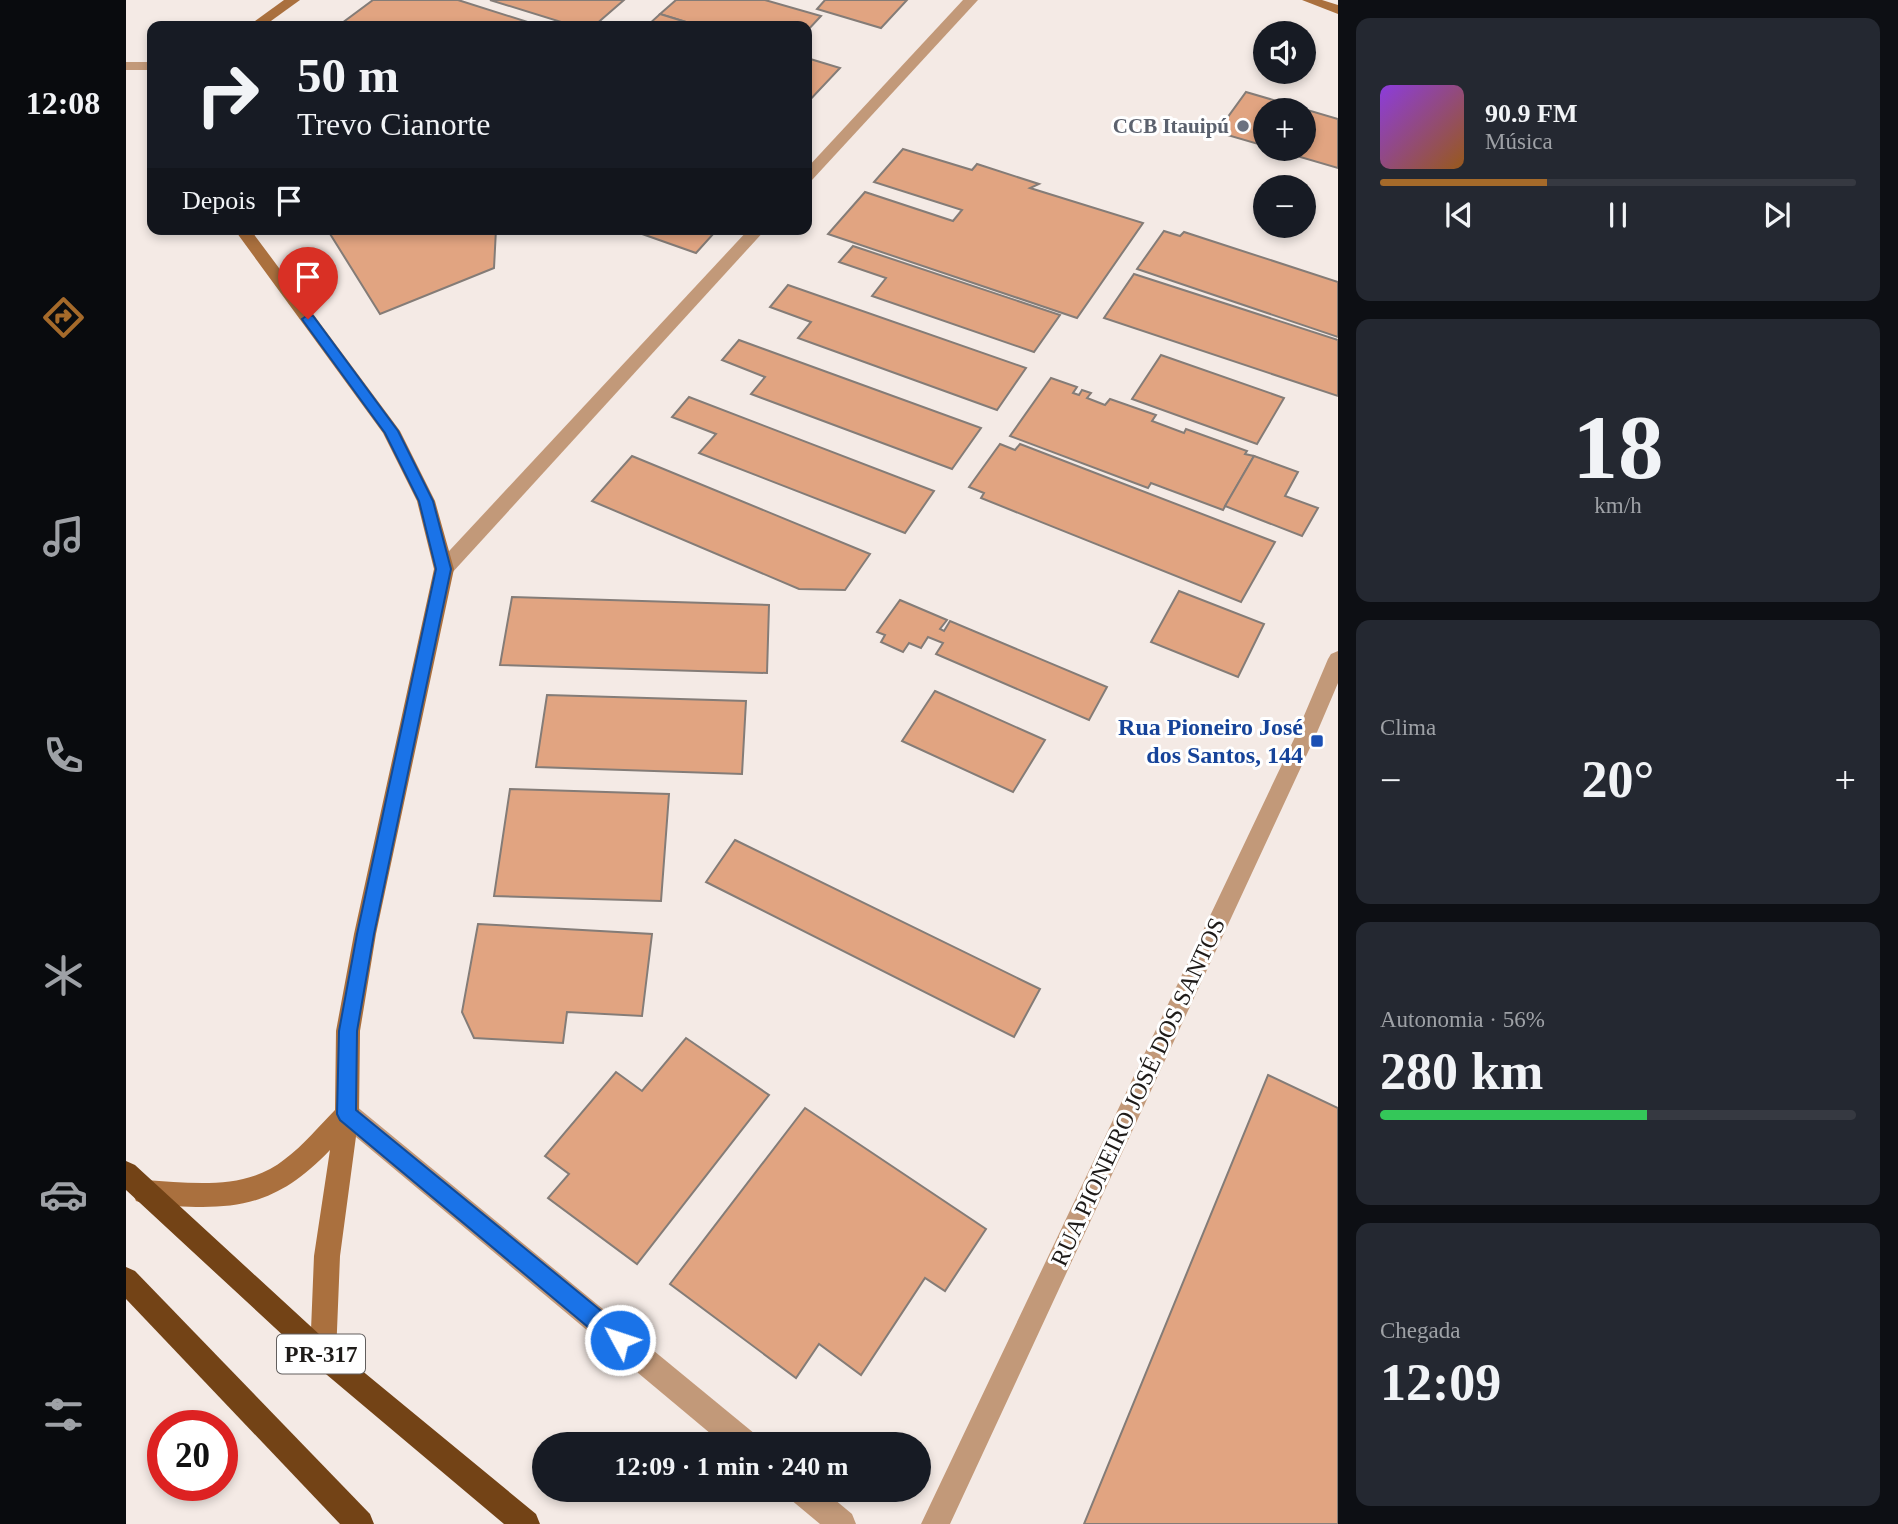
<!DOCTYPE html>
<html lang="pt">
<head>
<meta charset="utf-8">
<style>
  :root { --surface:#171b24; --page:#242831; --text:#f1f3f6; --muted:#9ea1a6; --line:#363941; --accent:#a56a2a }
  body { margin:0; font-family:Georgia,serif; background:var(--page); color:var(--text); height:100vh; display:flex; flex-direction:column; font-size:26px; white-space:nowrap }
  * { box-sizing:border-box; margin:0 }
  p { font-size:23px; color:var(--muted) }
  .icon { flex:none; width:38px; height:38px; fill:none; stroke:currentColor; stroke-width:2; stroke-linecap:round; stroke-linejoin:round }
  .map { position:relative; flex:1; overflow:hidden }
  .details { display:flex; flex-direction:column; gap:18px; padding:18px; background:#0d0f14; width:560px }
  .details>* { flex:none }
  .guide { position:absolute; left:21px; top:21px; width:665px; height:214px; border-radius:14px; box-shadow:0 4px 10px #0003; background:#171b24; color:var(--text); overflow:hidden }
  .buttons { position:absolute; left:1127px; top:21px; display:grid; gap:14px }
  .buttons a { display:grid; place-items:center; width:63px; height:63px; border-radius:50%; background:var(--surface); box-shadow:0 4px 10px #0003; font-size:35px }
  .speed { position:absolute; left:21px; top:1410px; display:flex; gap:14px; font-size:35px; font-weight:700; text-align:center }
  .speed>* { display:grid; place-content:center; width:91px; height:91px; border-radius:50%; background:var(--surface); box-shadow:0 4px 10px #0003; line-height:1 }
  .speed .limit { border:10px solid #d22; background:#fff; color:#111 }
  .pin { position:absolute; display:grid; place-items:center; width:60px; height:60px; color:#fff; margin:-72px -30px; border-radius:50% 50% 50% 0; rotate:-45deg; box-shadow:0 0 7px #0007 }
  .pin .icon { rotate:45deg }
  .me { position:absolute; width:77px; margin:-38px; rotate:310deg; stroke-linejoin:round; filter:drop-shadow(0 0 5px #0008) }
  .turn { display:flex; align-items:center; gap:24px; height:147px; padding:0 35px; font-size:32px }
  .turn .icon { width:91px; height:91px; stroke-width:2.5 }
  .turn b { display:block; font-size:49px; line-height:60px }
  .then { display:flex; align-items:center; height:66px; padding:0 35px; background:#0003; gap:14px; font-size:26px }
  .big { font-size:52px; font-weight:700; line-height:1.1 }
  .details .widget { flex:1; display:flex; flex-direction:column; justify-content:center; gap:10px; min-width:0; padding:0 24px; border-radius:14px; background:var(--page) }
  .details .dial { align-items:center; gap:0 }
  .dial b { font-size:91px; line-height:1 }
  .song { display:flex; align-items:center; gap:21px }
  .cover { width:84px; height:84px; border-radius:10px; background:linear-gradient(135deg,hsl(270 70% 55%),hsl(30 70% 35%)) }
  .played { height:7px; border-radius:4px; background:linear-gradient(90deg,var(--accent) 35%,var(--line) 35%) }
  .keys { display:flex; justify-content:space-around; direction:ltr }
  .heat { display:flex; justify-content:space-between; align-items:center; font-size:38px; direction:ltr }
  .charge { height:10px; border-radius:5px; background:linear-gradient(90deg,#34c759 56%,var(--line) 0) }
  .trip { position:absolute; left:406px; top:1432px; width:399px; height:70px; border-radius:35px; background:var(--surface); box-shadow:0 4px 10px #0003; font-weight:700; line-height:70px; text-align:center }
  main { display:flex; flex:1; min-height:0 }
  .menu { display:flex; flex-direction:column; width:126px; justify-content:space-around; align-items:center; background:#090b0e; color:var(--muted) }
  .menu .icon { width:49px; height:49px }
  .menu .selected { color:var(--accent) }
  .menu b { font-size:32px; color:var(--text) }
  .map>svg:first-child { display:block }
</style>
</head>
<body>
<main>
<nav class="menu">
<b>12:08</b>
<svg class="icon selected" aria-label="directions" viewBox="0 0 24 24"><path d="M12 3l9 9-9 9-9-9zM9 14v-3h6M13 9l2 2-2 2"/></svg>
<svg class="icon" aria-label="music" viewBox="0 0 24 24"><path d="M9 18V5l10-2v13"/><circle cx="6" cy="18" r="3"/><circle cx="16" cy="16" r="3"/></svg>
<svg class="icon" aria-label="phone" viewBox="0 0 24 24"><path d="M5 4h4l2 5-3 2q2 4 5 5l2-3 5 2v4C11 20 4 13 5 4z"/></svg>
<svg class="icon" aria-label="climate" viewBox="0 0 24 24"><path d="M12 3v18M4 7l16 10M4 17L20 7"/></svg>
<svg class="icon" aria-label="car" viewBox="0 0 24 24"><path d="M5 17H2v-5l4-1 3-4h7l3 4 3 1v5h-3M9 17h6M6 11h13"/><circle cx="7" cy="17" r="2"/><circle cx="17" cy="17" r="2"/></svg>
<svg class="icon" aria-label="filters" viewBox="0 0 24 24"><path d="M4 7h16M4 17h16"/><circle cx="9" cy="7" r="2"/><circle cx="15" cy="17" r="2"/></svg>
</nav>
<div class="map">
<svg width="1212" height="1524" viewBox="0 0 1212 1524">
  <rect width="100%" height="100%" fill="#f4eae5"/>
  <!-- building -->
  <g fill="#e1a481" stroke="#847c77" stroke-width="2">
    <polygon points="247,0 332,0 411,25 212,26"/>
    <polygon points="364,0 498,0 468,26 448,26"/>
    <polygon points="550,0 639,0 695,16 681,31 681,26 573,26 534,14"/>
    <polygon points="699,0 781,0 755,28 691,9"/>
    <polygon points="534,14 573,26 521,26"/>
    <polygon points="681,58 714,68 681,103"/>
    <polygon points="1120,92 1212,119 1212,168 1147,149 1178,149 1178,110 1139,110 1139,146 1091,132"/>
    <polygon points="777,149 846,170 851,164 913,184 904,188 1017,223 951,318 702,234 739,192 827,221 836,210 748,182"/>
    <polygon points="201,229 370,229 368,268 254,314"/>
    <polygon points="502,229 581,229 589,232 570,253"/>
    <polygon points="1038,231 1054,236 1058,232 1212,282 1212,337 1011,269"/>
    <polygon points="727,246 934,315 908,352 746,296 760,278 713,262"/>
    <polygon points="1008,274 1212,340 1212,396 978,318"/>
    <polygon points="662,285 900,368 871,410 672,338 685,322 644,307"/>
    <polygon points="613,340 855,428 826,469 625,394 639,377 596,360"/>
    <polygon points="1035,355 1158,398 1131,444 1006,399"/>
    <polygon points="925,378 951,387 947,393 953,395 956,390 965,393 961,398 979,405 984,399 1030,415 1026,421 1058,433 1060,429 1121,451 1119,454 1128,456 1097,510 1025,483 1022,488 884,436"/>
    <polygon points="563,397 808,491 779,533 573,453 590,434 546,417"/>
    <polygon points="874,444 889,450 894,444 1149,542 1115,602 855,498 858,493 843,487"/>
    <polygon points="506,456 744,554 719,590 673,589 466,501"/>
    <polygon points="1128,456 1172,472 1159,496 1192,508 1176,536 1099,506"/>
    <polygon points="1053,591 1138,624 1112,677 1025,642"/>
    <polygon points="386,597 643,605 641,673 374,665"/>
    <polygon points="774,600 821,620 814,629 818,631 824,621 981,687 963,720 810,654 817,643 802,637 795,648 783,643 777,652 755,642 759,635 751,632"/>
    <polygon points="809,691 919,740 887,792 776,741"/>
    <polygon points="421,695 620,701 616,774 410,767"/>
    <polygon points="384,789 543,794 535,901 368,896"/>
    <polygon points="609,840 914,989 888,1037 580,882"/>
    <polygon points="352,924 526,934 516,1016 441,1012 437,1043 348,1038 336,1012"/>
    <polygon points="560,1038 643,1095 511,1264 422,1198 443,1174 419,1156 490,1072 516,1091"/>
    <polygon points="1142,1075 1212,1108 1212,1524 958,1524"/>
    <polygon points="679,1108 860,1229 819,1291 799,1278 735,1375 693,1344 670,1378 544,1284"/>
  </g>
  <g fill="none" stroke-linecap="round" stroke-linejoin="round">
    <!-- lane -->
    <g fill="#c29979" fill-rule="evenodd">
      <polygon points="221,1103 230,1106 629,1434 633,1444 597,1444 212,1122 209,1114 212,1106"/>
      <polygon points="660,1489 696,1489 726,1514 730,1524 694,1524 664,1499"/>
    </g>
    <!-- street -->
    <g fill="#c29979" fill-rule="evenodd">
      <polygon points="837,0 852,0 686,180 681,182 681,168"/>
      <rect x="0" y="62" width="26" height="8"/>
      <polygon points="623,229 640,229 325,574 311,574 308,569 311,564"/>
      <polygon points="1212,651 1212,683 1189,737 824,1524 795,1524 1169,737 1202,659 1205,654"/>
    </g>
    <!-- secondary -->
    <g fill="#aa703e" fill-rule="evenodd">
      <polygon points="158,0 174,0 138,26 122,26"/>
      <polygon points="1176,0 1196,0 1212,5 1212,14"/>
      <path d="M108,229H124L274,431L309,501L328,569L250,934L234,1031L233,1114L214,1256L210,1355L206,1364L197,1368L188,1364L184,1355L188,1256L204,1150C144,1213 100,1210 19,1204L10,1201L6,1192L10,1183L19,1180C66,1183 120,1191 159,1159C178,1145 193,1126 209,1110L210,1031L228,934L308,569L291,501L257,433Z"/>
    </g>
    <!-- highway -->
    <g fill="#734316" fill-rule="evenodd">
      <polygon points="0,1161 9,1165 206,1346 410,1514 414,1524 378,1524 188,1364 0,1190"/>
      <polygon points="0,1267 9,1271 244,1514 248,1524 214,1524 0,1299"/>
    </g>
  </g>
  <!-- route -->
  <polygon fill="#1a73e8" stroke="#114b97" stroke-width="2" points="182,315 187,316 272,431 307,501 325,569 248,934 231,1031 230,1110 501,1332 504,1340 501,1347 494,1350 486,1347 214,1120 211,1114 213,1031 231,934 310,569 293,501 259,433 178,322 176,319"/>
  <!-- markers -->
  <circle fill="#6b7280" stroke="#fff" stroke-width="2.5" cx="1117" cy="126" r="7"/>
  <rect fill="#1a4fb4" stroke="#fff" stroke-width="2.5" x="1184" y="734" width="14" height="14" rx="3.5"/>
  <g text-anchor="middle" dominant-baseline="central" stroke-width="6" stroke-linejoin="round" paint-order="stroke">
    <!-- far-worship labels -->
    <g font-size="21" font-weight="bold" fill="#5b616d" stroke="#fff" text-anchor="end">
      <text x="1103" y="126">CCB Itauipú</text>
    </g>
    <!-- shield labels -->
    <rect fill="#fff" stroke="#625f5e" stroke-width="2" x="151" y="1334.5" width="88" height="39" rx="5"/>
    <g font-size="23" font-weight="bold" fill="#1e1b19">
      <text x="195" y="1354">PR-317</text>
    </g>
    <!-- transit labels -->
    <g font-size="24" font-weight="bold" fill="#164399" stroke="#fff" text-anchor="end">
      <text x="1177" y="727">Rua Pioneiro José<tspan x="1177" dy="28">dos Santos, 144</tspan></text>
    </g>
    <!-- street labels -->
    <g font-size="24" fill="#1e1b19" stroke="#fff">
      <text transform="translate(1012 1092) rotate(-65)">RUA PIONEIRO JOSÉ DOS SANTOS</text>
    </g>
  </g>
</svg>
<div class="buttons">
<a><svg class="icon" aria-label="sound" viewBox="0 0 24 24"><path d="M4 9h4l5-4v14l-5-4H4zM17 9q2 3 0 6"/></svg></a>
<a>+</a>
<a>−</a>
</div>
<div class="speed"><div class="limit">20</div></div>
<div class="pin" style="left:182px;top:319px;background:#d93025"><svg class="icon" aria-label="arrive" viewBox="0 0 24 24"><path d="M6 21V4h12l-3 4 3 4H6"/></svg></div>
<svg class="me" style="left:494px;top:1340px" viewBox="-20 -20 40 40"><circle r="17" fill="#1a73e8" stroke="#fff" stroke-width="3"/><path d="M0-11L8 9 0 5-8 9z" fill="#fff"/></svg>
<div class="trip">12:09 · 1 min · 240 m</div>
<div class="guide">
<div class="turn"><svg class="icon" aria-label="right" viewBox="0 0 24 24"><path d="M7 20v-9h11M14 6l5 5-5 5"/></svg><div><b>50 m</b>Trevo Cianorte</div></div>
<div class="then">Depois<svg class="icon" aria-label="arrive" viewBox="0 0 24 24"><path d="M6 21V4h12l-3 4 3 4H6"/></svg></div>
</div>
</div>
<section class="details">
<div class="widget">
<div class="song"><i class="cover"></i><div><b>90.9 FM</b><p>Música</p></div></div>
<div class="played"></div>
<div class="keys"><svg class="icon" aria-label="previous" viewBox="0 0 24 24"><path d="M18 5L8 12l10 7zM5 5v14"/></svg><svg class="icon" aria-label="pause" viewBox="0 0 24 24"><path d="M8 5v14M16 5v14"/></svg><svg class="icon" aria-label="next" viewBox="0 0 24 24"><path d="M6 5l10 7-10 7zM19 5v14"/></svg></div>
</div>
<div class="widget dial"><b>18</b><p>km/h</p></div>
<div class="widget"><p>Clima</p>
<div class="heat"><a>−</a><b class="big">20°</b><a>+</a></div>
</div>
<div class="widget"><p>Autonomia · 56%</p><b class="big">280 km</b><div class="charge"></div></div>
<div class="widget"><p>Chegada</p><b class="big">12:09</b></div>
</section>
</main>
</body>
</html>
